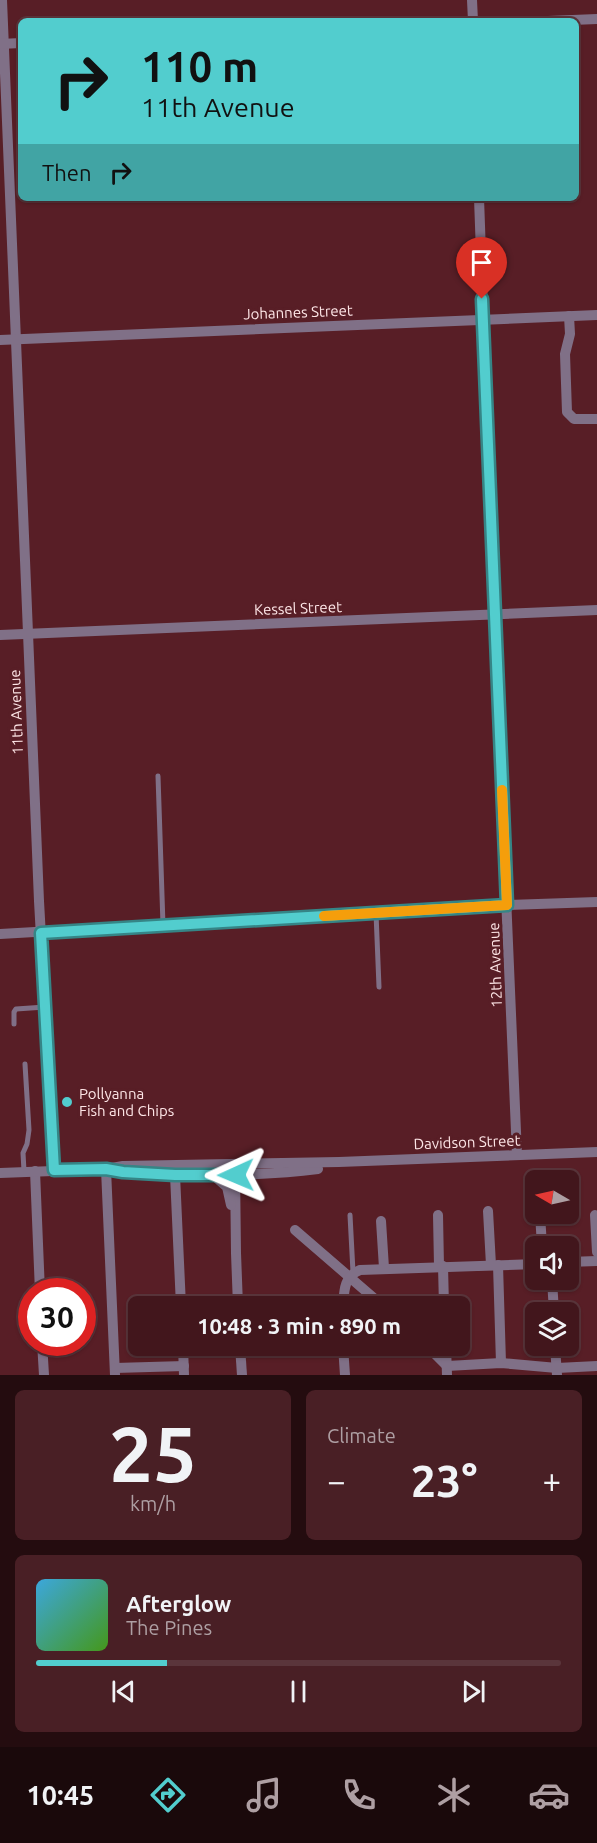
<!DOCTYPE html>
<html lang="en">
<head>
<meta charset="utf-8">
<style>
  :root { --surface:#42161c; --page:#491f25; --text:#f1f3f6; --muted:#ae9fa3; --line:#5a353b; --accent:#52cdce }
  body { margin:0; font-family:Ubuntu,sans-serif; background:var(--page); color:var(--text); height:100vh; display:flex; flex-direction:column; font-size:22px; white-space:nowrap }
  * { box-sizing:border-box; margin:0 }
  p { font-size:20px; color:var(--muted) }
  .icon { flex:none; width:33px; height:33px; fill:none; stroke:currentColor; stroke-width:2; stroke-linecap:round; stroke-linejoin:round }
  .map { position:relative; height:1375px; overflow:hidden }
  .drawer { display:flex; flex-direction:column; gap:15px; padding:15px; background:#240c0f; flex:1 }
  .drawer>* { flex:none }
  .banner { position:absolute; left:18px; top:18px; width:561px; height:183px; border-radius:9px; box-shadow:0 2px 4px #0004,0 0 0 2px var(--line); background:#52cdce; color:#111; overflow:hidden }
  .needle { width:39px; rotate:279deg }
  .fabs { position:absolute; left:525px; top:1170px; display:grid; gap:12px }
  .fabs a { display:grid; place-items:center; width:54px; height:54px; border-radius:9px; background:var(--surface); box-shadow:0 2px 4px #0004,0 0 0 2px var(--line); font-size:30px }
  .speed { position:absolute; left:18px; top:1278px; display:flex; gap:12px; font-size:30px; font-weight:700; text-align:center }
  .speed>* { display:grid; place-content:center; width:78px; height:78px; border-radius:50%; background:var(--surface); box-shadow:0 2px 4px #0004,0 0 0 2px var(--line); line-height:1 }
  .speed .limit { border:9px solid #d22; background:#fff; color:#111 }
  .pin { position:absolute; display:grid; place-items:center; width:51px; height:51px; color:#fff; margin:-62px -26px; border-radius:50% 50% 50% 0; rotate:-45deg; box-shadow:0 0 6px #0007 }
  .pin .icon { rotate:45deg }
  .me { position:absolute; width:66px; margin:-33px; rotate:269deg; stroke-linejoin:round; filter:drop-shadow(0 0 4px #0008) }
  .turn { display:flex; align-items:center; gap:21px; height:126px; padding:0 24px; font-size:27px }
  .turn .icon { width:78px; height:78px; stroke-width:2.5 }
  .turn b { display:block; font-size:42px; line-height:51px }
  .then { display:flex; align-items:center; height:57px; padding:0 24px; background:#0003; gap:12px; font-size:22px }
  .big { font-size:45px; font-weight:700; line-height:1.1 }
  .drawer .card { flex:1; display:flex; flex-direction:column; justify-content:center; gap:9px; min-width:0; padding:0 21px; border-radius:9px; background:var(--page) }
  .drawer .dial { align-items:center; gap:0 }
  .dial b { font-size:78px; line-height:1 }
  .song { display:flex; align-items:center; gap:18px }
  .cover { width:72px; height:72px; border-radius:9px; background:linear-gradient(135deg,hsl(200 70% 55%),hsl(100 70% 35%)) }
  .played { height:6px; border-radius:3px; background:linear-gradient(90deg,var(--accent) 25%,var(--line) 25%) }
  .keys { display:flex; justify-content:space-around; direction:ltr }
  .heat { display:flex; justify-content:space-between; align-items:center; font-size:33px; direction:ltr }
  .drawer .tiles { flex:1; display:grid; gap:15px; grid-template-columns:1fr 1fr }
  .card:last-child { grid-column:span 2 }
  .trip { position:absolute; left:128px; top:1296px; width:342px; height:60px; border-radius:9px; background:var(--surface); box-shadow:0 2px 4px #0004,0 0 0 2px var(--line); font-weight:700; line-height:60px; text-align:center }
  .dock { display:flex; height:96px; justify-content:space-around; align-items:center; background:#1a090b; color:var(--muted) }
  .dock .icon { width:42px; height:42px }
  .dock .on { color:var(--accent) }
  .dock b { font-size:27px; color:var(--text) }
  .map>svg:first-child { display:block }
</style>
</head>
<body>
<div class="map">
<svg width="597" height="1375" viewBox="0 0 597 1375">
  <rect width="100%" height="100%" fill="#581e26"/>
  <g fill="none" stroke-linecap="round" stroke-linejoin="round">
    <!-- service -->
    <g stroke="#807087" stroke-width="5">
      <polyline points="158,776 163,925"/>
      <polyline points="376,913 379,987"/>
      <polyline points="14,1024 14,1012 16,1009 45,1007"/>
      <polyline points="24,1171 23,1153 27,1144 29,1130 25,1064"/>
      <polyline points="350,1215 353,1272"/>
    </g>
    <!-- minor -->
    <g stroke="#807087" stroke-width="10">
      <polyline points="2,0 39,901 54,1170"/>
      <polyline points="472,0 473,21"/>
      <polyline points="548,21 597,19"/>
      <polyline points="0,44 21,43"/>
      <polyline points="479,198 494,614 517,1155"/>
      <polyline points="569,316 570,334 565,354 567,412 574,419 597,419"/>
      <polyline points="0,340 597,315"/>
      <polyline points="0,635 597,610"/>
      <polyline points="0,934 507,905 597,902"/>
      <polyline points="106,1169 115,1375"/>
      <polyline points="235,1170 236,1253 238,1306"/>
      <polyline points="35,1171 40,1292"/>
      <path d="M127,1172C191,1176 255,1177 318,1169"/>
      <polyline points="0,1173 106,1169 123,1166 339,1162 597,1152"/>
      <polyline points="175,1175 181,1306"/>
      <polyline points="213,1175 227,1187 231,1205"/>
      <polyline points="488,1211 491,1265"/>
      <polyline points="540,1214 542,1246"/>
      <polyline points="438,1215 439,1266"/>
      <polyline points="595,1215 597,1252"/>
      <polyline points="381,1221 384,1268"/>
      <polyline points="295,1230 383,1306"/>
      <polyline points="568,1262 597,1261"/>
      <polyline points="498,1265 501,1363"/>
      <polyline points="443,1266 444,1306"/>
      <polyline points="552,1280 554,1312"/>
      <path d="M343,1306C344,1291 344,1276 360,1270L536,1264"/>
      <polyline points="42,1342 44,1375"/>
      <polyline points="183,1346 184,1375"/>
      <polyline points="240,1346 242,1375"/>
      <polyline points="343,1346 345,1375"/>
      <polyline points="427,1346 447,1366 501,1363 557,1368 597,1366"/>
      <polyline points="446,1346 447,1375"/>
      <polyline points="555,1346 557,1375"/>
      <polyline points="115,1368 184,1366"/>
    </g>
  </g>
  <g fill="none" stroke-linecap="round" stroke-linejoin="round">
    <defs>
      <polyline id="route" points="236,1175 175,1175 123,1172 106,1169 54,1170 41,933 507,905 482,299"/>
    </defs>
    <!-- route casing -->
    <use href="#route" stroke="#358586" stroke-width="15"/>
    <!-- route -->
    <use href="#route" stroke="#52cdce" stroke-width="10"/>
    <!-- slow -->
    <polyline stroke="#f59e0b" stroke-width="10" points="324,916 507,905 502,790"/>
  </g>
  <!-- markers -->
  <circle fill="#52cdce" stroke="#581e26" stroke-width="2" cx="67" cy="1102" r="6"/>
  <g text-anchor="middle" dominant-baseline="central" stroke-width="6" stroke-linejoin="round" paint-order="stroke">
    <!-- street labels -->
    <g font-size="15" fill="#fde5e6" stroke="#581e26">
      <text transform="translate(298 312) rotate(-2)">Johannes Street</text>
      <text transform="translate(298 608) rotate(-2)">Kessel Street</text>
      <text transform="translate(16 712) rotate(-92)">11th Avenue</text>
      <text transform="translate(495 965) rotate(-92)">12th Avenue</text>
      <text transform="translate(467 1142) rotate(-2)">Davidson Street</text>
    </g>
    <!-- poi labels -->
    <g font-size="15" fill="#fde5e6" stroke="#581e26" text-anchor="start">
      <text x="79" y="1093">Pollyanna<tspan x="79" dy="17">Fish and Chips</tspan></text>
    </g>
  </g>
</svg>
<div class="fabs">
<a><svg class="needle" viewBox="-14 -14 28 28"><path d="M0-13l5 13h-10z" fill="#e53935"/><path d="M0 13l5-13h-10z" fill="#ae9fa3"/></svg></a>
<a><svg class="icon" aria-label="sound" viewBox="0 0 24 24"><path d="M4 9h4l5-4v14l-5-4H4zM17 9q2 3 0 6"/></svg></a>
<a><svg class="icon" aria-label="layers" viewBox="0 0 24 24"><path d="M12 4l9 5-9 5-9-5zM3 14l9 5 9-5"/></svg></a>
</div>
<div class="speed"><div class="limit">30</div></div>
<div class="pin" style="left:482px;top:299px;background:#d93025"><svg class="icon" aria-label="arrive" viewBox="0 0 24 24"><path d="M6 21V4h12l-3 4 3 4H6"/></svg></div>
<svg class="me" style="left:236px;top:1175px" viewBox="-20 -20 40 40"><path d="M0-17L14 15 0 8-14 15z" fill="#52cdce" stroke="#fff" stroke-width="4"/></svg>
<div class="trip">10:48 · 3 min · 890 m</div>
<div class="banner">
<div class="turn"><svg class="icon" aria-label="right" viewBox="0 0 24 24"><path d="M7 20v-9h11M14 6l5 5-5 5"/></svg><div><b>110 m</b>11th Avenue</div></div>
<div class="then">Then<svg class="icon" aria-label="right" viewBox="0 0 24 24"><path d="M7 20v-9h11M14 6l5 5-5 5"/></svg></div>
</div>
</div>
<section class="drawer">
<div class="tiles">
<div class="card dial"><b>25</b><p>km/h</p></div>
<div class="card"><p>Climate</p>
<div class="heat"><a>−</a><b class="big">23°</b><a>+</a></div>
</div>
<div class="card">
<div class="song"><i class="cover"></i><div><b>Afterglow</b><p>The Pines</p></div></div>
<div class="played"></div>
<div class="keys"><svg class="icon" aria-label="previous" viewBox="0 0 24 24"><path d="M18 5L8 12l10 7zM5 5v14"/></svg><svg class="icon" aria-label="pause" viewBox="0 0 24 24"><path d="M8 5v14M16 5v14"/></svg><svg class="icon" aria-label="next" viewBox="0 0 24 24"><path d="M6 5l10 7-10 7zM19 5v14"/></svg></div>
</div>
</div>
</section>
<nav class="dock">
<b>10:45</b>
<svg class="icon on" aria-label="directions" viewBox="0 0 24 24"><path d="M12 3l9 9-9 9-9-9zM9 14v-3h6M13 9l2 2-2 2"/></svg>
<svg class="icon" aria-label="music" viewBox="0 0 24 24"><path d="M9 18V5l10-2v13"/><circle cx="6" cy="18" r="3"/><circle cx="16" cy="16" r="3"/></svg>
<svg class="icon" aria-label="phone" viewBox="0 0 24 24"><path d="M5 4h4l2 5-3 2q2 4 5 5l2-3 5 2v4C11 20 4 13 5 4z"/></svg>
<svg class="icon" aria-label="climate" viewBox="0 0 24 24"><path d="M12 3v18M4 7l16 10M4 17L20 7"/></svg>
<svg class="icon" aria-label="car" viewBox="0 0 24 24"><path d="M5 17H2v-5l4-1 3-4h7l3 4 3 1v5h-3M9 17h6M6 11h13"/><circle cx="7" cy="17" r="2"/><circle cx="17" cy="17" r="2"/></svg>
</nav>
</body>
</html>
